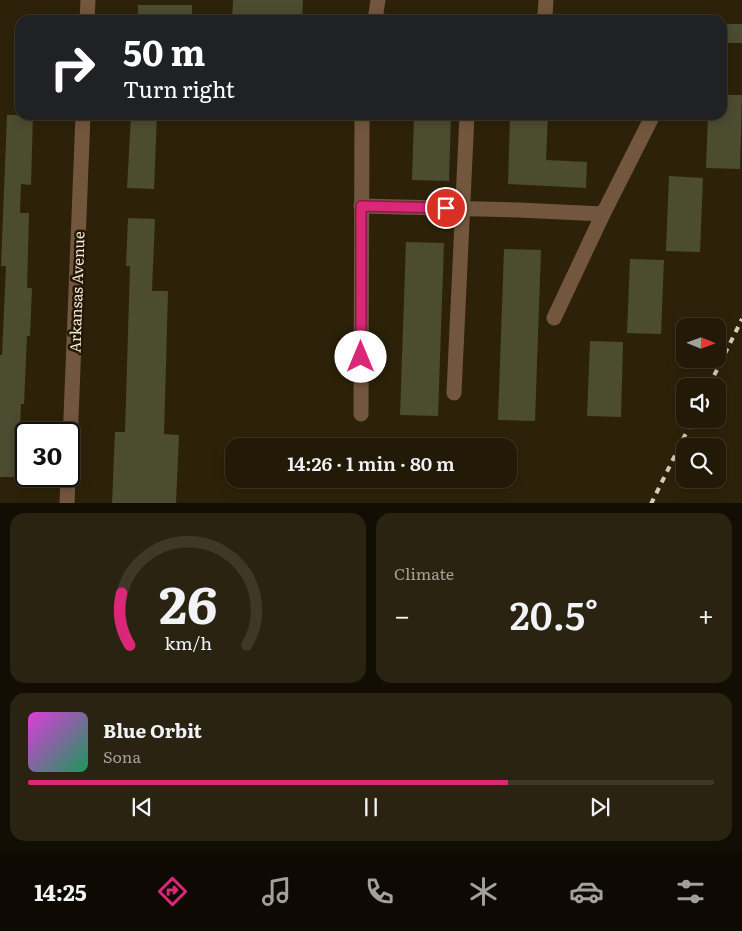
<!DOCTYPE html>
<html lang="en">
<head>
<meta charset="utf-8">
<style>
  :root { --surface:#221a07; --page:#2a2311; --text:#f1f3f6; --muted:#a2a19b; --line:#3f3828; --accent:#db2777 }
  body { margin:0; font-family:Literata,serif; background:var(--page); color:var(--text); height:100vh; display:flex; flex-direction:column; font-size:19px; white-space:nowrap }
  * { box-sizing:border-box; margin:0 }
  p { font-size:16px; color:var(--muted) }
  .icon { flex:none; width:28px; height:28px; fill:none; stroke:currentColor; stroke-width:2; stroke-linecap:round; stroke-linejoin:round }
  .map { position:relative; height:503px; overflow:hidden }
  .drawer { display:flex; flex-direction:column; gap:10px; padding:10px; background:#130e04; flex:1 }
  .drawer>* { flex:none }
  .banner { position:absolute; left:15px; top:15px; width:712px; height:105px; border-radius:15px; box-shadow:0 2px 12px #0003,0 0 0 1px var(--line); background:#202124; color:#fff; overflow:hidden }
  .needle { width:32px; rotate:91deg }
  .fabs { position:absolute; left:676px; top:318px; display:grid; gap:10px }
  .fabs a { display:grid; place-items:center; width:50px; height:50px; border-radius:10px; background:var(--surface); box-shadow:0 2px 12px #0003,0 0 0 1px var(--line); font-size:25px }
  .speed { position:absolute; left:15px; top:422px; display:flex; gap:10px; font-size:25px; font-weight:700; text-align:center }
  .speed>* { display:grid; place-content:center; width:65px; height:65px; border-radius:50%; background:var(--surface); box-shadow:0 2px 12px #0003,0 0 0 1px var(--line); line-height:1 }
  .speed .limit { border:2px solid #111; border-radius:8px; background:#fff; color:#111 }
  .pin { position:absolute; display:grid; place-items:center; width:42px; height:42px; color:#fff; margin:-21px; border:2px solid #fff; border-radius:50%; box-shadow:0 1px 5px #0007 }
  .me { position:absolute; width:55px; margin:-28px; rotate:0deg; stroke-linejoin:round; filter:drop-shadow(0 0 4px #0008) }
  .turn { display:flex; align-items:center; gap:18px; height:105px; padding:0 25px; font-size:22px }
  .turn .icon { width:65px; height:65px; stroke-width:2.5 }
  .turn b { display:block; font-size:35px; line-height:42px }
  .big { font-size:38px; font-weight:600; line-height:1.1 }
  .drawer .card { flex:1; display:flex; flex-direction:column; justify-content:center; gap:8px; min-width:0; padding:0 18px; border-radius:15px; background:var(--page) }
  .drawer .dial { align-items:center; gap:0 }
  .dial svg { height:130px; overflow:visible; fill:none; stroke:var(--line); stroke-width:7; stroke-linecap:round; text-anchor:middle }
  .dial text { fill:var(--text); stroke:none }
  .song { display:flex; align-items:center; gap:15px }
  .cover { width:60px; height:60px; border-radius:8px; background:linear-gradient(135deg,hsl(300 70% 55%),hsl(150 70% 35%)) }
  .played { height:5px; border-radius:2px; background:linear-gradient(90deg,var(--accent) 70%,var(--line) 70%) }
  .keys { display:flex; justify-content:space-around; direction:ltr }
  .heat { display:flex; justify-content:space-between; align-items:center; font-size:28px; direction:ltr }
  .drawer .tiles { flex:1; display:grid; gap:10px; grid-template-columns:1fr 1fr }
  .card:last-child { grid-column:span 2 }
  .trip { position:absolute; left:225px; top:438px; width:292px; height:50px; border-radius:15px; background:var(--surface); box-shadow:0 2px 12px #0003,0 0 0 1px var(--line); font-weight:600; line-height:50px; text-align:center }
  .tabs { display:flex; height:80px; justify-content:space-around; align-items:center; background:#0e0a03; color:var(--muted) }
  .tabs .icon { width:35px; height:35px }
  .tabs .active { color:var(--accent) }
  .tabs b { font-size:22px; color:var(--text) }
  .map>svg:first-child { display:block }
</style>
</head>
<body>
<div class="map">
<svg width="742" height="504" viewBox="0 0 742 504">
  <rect width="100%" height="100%" fill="#2d2209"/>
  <!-- building -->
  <g fill="#4b4c30">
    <polygon points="233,0 303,0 302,20 232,20"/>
    <rect x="138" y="5" width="54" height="15"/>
    <rect x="722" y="24" width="20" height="19"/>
    <polygon points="722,95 742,95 740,169 706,168 708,115 722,115"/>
    <polygon points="7,115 33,115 31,185 21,184 20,213 29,213 27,288 32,288 30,336 27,336 24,404 21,404 18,477 0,477 0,355 2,355 6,266 1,266"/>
    <polygon points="131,115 157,115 154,189 127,188"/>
    <polygon points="414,115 451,115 449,181 412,180"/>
    <polygon points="510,115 548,115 546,160 587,162 586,188 508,184"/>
    <polygon points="669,176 703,178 700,252 666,251"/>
    <polygon points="128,218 155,219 152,291 168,291 164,434 179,435 176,504 112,504 115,432 125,432 130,266 126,266"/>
    <polygon points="406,242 444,243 438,416 400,415"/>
    <polygon points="504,249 541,250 535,421 498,420"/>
    <polygon points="630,259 664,260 661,334 627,333"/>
    <polygon points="590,341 623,342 621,417 587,416"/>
  </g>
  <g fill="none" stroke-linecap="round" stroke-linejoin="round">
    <!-- minor -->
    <g stroke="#73563e" stroke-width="15">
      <polyline points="87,20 88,0"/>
      <polyline points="375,20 378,0"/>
      <polyline points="542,20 545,15 546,0"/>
      <polyline points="361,206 519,210 603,214 653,115"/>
      <polyline points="554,318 603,214"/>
      <polyline points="454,393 467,115"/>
      <polyline points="361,414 362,115"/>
      <polyline points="69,468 83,115"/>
      <polyline points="67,504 68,476"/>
    </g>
    <!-- rail -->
    <g stroke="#d6cebd" stroke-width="4" stroke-dasharray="6 6" stroke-linecap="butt">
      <polyline points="709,386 742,319"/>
      <polyline points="651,504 693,419"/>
    </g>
  </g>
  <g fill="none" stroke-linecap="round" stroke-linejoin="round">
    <defs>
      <polyline id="route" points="361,357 361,206 446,208"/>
    </defs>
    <!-- route casing -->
    <use href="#route" stroke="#8e194d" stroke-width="12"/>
    <!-- route -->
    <use href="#route" stroke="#db2777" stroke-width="9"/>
  </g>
  <g text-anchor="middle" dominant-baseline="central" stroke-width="5" stroke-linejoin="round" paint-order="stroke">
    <!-- street labels -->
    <g font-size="15" fill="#f1e9da" stroke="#231801">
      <text transform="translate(76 292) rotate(-88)">Arkansas Avenue</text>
    </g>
  </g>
</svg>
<div class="fabs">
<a><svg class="needle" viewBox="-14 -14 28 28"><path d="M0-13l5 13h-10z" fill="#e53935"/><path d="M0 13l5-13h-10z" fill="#a2a19b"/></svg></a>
<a><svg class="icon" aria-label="sound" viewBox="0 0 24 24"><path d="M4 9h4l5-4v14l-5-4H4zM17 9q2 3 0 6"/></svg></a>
<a><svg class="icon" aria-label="search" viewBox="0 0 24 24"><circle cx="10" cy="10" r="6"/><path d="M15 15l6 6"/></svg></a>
</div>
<div class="speed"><div class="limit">30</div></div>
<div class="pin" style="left:446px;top:208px;background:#d93025"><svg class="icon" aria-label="arrive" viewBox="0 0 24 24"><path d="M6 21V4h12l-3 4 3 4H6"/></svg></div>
<svg class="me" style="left:361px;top:357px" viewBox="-20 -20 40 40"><circle r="19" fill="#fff"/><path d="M0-13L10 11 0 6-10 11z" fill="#db2777"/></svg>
<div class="trip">14:26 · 1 min · 80 m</div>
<div class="banner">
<div class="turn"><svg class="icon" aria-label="right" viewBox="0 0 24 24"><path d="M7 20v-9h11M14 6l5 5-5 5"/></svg><div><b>50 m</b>Turn right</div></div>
</div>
</div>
<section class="drawer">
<div class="tiles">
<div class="card dial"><svg viewBox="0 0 100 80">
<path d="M14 69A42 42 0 1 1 86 69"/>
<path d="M14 69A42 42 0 0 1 9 37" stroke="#db2777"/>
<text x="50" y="56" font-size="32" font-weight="700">26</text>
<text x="50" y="72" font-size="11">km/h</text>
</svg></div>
<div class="card"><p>Climate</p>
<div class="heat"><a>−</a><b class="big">20.5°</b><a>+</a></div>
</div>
<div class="card">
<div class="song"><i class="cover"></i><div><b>Blue Orbit</b><p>Sona</p></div></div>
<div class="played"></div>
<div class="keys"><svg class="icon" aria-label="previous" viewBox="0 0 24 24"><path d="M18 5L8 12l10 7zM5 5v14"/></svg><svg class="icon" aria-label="pause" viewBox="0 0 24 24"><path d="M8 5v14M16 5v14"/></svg><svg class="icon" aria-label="next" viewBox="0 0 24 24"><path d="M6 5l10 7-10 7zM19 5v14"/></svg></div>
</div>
</div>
</section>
<nav class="tabs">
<b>14:25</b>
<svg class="icon active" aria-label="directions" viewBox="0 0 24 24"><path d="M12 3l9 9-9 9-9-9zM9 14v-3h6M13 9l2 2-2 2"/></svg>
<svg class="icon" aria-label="music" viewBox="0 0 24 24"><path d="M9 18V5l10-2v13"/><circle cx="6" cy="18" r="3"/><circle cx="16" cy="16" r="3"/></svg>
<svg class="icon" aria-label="phone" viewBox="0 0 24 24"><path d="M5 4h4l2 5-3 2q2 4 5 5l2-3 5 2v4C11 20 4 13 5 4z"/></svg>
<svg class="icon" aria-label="climate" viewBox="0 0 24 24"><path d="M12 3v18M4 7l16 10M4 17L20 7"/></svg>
<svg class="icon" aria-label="car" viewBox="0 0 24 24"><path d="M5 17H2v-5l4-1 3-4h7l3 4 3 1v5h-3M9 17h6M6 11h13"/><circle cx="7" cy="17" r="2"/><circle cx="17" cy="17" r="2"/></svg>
<svg class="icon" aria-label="filters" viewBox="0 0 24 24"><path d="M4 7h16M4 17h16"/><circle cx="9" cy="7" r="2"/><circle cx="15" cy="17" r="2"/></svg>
</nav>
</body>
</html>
